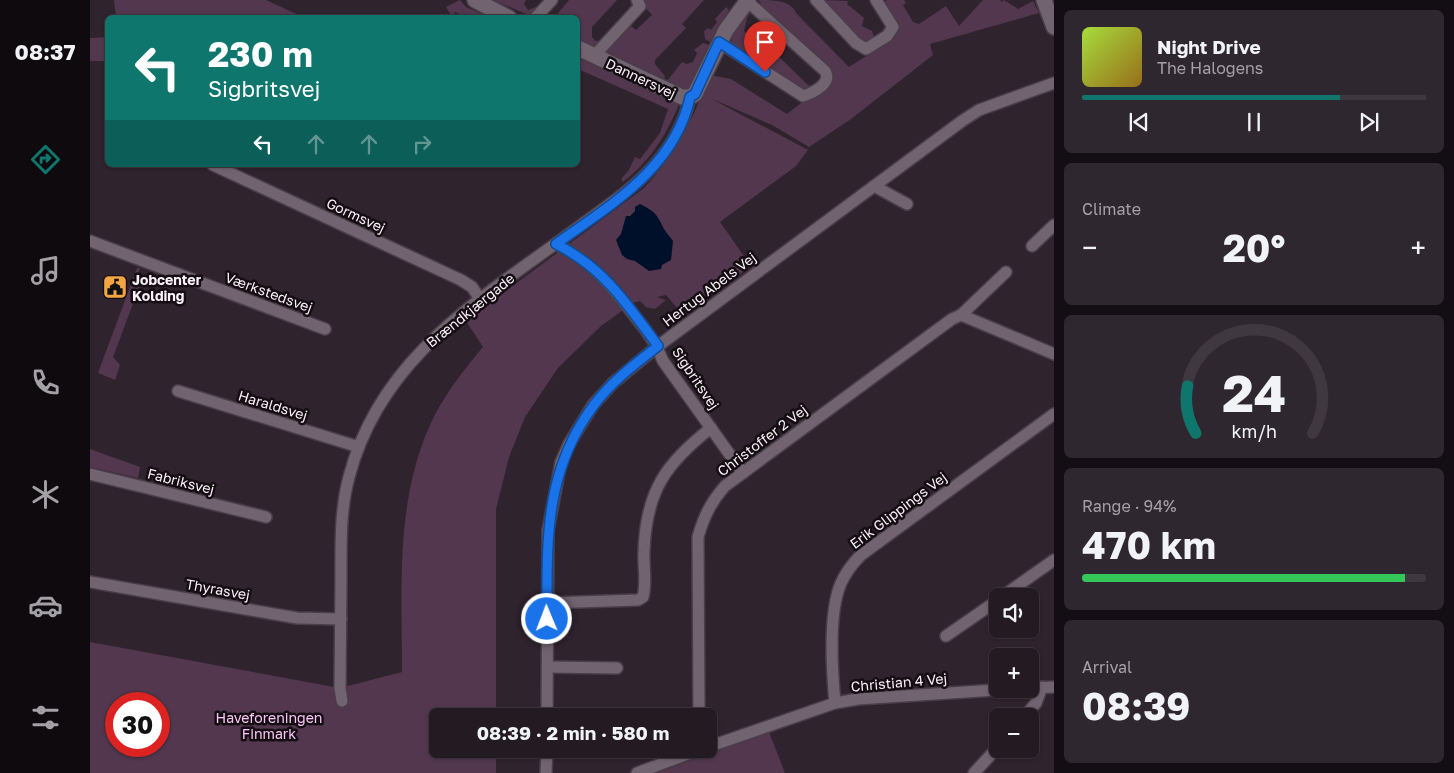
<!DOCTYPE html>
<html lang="en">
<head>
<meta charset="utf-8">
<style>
  :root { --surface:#231a22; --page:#2f272f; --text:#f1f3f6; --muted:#a3a1a5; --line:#403840; --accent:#0f766e }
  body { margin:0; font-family:"Golos Text",sans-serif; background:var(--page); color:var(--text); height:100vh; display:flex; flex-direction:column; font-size:19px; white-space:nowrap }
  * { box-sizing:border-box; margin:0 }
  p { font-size:16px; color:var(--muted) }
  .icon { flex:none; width:28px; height:28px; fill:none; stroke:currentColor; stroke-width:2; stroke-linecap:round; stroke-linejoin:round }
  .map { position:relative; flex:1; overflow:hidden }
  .panel { display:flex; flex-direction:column; gap:10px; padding:10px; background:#130e13; width:400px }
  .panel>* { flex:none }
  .hud { position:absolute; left:15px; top:15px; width:475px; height:152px; border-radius:8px; box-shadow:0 1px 4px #0004,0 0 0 1px var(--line); background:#0f766e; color:#fff; overflow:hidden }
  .fabs { position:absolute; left:899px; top:588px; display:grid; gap:10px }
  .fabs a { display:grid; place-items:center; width:50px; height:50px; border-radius:8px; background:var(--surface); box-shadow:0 1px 4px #0004,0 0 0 1px var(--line); font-size:25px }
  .speed { position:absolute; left:15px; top:692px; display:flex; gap:10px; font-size:25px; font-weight:700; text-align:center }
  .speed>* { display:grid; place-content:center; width:65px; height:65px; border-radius:50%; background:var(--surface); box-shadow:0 1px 4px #0004,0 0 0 1px var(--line); line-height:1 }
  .speed .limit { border:8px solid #d22; background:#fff; color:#111 }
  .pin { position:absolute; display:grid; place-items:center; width:42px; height:42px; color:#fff; margin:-51px -21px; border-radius:50% 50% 50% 0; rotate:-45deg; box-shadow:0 0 5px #0007 }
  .pin .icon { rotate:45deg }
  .me { position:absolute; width:55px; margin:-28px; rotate:359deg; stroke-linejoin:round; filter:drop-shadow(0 0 4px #0008) }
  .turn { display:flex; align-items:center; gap:18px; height:105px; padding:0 20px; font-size:22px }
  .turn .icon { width:65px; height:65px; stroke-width:2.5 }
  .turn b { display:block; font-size:35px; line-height:42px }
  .lanes { display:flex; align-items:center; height:48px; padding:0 20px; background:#0003; justify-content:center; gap:25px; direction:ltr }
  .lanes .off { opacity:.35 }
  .big { font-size:38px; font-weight:700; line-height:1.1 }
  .panel .tile { flex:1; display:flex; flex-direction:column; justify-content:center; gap:8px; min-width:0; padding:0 18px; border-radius:8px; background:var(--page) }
  .panel .dial { align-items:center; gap:0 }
  .dial svg { height:130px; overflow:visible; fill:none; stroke:var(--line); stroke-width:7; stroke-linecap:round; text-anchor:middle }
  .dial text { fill:var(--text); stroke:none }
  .song { display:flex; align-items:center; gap:15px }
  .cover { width:60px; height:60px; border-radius:8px; background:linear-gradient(135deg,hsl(80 70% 55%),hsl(40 70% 35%)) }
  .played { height:5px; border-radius:2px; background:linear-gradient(90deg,var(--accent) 75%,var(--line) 75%) }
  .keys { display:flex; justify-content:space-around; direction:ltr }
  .heat { display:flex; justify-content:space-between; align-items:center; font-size:28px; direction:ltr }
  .charge { height:8px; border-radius:4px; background:linear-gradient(90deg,#34c759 94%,var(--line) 0) }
  .trip { position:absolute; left:339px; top:708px; width:288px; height:50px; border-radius:8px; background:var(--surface); box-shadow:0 1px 4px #0004,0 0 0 1px var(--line); font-weight:700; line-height:50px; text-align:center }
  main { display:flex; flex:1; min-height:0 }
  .menu { display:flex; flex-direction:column; width:90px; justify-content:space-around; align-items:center; background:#0e0a0e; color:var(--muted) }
  .menu .icon { width:35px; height:35px }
  .menu .current { color:var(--accent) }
  .menu b { font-size:22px; color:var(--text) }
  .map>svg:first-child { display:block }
</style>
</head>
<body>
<main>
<nav class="menu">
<b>08:37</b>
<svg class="icon current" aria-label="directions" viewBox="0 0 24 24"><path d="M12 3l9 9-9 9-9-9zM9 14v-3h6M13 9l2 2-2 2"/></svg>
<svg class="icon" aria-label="music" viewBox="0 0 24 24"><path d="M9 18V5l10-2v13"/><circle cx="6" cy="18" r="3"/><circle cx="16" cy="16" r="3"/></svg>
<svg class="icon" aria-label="phone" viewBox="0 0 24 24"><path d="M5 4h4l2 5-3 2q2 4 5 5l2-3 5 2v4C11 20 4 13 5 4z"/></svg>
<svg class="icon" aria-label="climate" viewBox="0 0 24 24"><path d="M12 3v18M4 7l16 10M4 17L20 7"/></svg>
<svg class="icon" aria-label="car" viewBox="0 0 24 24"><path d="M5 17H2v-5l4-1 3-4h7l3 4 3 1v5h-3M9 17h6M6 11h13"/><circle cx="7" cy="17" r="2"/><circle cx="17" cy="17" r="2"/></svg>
<svg class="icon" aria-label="filters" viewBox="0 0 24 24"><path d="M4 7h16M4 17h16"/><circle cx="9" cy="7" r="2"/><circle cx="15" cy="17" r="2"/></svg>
</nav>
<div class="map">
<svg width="964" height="773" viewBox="0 0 964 773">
  <rect width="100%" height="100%" fill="#2f232e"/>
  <!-- green -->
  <g fill="#52374f" fill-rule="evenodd">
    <polygon points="24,0 176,0 213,17 26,17"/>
    <polygon points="370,0 376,7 399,17 387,17 380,14 377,17 365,12 362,17 356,7"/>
    <polygon points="403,0 436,0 434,4 438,10 446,7 448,9 441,16"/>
    <polygon points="479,0 527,0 502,27 502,37 505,41 513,40 506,48 488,39 488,18 464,18"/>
    <polygon points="553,0 614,0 592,24 596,28 565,60 565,64 575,76 574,79 512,51 541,26 546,30 562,15 554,6"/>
    <path d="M668,0C683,0 701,0 706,13L759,67L804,38L802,37L792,4L797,0H814L816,3L813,5L823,22L829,24L856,6L869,26L893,0H910L912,2L914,0L928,9L943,1L949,13L840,44L843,55L761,119L719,147L682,125L620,98L718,150L706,166L630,222L661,266L593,315L576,295L567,297L576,300L565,309L556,307L550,301L543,303L511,326L468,368L435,417L419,457L406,509V716H348V749H406V773H0V642L250,688L312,672C312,589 305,503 340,425C353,396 373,371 393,347L376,321L554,188C585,155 604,117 620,75L641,79L697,114L744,77L736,66L675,10L669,7L671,3ZM26,704H69V746H26Z"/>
    <polygon points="733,0 758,1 757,4 774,18 772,26 782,31 785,40 771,44"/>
    <polygon points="636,7 639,10 620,42 615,39 614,31 618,28 621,30 627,22 625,19"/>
    <polygon points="661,8 662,10 657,18 654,31 686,54 718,85 726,87 715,93 640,46 642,40 639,38"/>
    <polygon points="17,37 17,61 0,61 0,38"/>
    <polygon points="613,43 619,45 599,88 595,89 577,81 592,62 597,64 603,62 607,53 604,50"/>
    <path d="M488,58L587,103L588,107C575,137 559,162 533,182L531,179L539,170L545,157L550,159L570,133L578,109L488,69Z"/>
    <polygon points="47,268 50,268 48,275 53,277 23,357 30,365 25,380 8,373"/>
    <polygon points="0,449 50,467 48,478 0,467"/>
    <polygon points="679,732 695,773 566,773"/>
  </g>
  <!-- water -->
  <path fill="#01102a" d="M550,204C564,211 567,214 573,227C575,232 580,236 583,241L581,260L572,265L571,269L559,271L545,261L537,259L532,255L526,240L531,234L536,216H540L545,211V207Z"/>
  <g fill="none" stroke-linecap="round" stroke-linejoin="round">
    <defs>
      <g id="street">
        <polyline points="726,0 766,43 776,49 797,36 803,27 786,0"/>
        <polyline points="445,18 462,0"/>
        <path d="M629,42L713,96C723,93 743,83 735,71L657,1"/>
        <polyline points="504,56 550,6 547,0"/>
        <polyline points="123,165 371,280 382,287 390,299"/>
        <polyline points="784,186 817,204"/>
        <polyline points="0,241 235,329"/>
        <path d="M466,244C502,262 523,287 547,319C558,332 567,345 573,361L653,473"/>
        <polyline points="942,246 964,225"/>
        <polyline points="871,315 916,272"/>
        <polyline points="88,391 269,447"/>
        <polyline points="0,474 176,517"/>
        <polyline points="0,582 207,618 251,619"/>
        <polyline points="913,596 964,560"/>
        <path d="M457,603L548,600L553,597C557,582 553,566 554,551C556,491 576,463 621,428"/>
        <polyline points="856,636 908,600"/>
        <polyline points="458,667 527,668"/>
        <polyline points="940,688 964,687"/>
        <path d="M252,701L250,688C250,651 251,615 251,578C251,544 250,510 259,477C291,353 399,294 494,223C541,189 587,158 600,97"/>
        <path d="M745,703C742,671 738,613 751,583C756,572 763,563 771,555L964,414"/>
        <polyline points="457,716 458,530 471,462 479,444 503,405 523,383 568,346 872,121 889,110 964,83"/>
        <path d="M609,716L608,537C614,516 621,502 635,486L862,319L871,315L964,354"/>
        <polyline points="935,716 946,703 952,687"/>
        <polyline points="618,747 745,703 768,699 921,689"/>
        <polyline points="456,773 457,749"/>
        <polyline points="547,773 611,749"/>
        <polyline points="884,773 908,747"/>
      </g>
      <g id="secondary">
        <polyline points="385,0 419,18"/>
        <polyline points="954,0 964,27"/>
        <polyline points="488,48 592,97 600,97 605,94 636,30 658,0"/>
      </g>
    </defs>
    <!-- street casing -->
    <use href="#street" stroke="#493e48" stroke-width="14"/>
    <!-- secondary casing -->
    <use href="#secondary" stroke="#493e48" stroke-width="18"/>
    <!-- street -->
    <use href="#street" stroke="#726370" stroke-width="11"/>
    <!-- secondary -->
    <use href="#secondary" stroke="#726370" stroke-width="15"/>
  </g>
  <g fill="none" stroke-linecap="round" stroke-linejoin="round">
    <defs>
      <path id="route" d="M457,619C457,541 454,471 504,405C521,382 545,364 568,346C537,304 514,268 466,244C520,205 585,168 600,97L605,94L629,42L675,72"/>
    </defs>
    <!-- route casing -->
    <use href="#route" stroke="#114b97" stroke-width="12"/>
    <!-- route -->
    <use href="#route" stroke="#1a73e8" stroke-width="9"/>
  </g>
  <!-- icons -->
  <defs>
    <symbol id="civic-square" viewBox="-11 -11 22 22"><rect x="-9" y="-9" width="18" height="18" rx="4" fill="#f3a443" stroke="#140e13"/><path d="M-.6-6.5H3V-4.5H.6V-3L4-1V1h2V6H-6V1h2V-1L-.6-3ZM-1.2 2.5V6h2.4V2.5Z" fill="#111"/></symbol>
  </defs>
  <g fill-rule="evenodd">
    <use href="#civic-square" x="11" y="273" width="28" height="28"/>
  </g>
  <g text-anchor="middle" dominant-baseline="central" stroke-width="5" stroke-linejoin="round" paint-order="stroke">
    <!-- street labels -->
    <g font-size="14" fill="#f9f0f8" stroke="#140e13">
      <text transform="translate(551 78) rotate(25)">Dannersvej</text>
      <text transform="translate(266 215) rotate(25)">Gormsvej</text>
      <text transform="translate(619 289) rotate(-37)">Hertug Abels Vej</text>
      <text transform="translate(179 292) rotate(20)">Værkstedsvej</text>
      <text transform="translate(380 310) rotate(-39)">Brændkjærgade</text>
      <text transform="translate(606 378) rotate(56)">Sigbritsvej</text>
      <text transform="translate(183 405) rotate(17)">Haraldsvej</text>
      <text transform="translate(672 440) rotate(-37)">Christoffer 2 Vej</text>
      <text transform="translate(91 481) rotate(14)">Fabriksvej</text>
      <text transform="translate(808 510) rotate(-37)">Erik Glippings Vej</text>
      <text transform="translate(128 589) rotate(10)">Thyrasvej</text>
      <text transform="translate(809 682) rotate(-5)">Christian 4 Vej</text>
    </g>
    <!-- poi labels -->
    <g font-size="14" font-weight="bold" fill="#f9f0f8" stroke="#140e13" text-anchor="start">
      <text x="42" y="279">Jobcenter<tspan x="42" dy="16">Kolding</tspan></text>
    </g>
    <!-- park labels -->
    <g font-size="14" fill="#fbc5f6" stroke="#140e13">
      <text x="179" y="717">Haveforeningen<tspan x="179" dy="16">Finmark</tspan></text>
    </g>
  </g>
</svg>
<div class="fabs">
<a><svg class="icon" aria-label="sound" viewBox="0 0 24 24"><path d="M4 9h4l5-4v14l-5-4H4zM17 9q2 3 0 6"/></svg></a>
<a>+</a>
<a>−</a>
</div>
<div class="speed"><div class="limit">30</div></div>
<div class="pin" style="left:675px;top:72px;background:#d93025"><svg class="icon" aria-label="arrive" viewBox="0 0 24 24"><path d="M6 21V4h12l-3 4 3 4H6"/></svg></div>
<svg class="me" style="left:457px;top:619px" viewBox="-20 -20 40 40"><circle r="17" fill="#1a73e8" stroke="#fff" stroke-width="3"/><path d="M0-11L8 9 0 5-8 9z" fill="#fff"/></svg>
<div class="trip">08:39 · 2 min · 580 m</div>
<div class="hud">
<div class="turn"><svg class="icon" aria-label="left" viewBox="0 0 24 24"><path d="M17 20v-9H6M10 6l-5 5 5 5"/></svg><div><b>230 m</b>Sigbritsvej</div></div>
<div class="lanes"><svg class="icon" aria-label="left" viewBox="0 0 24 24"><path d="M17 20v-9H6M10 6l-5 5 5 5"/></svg><svg class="icon off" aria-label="ahead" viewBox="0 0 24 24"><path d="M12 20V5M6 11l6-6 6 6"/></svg><svg class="icon off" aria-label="ahead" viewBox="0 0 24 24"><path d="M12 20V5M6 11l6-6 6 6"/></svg><svg class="icon off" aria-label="right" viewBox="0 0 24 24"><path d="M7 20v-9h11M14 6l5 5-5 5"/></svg></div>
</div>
</div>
<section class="panel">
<div class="tile">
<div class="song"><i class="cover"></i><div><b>Night Drive</b><p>The Halogens</p></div></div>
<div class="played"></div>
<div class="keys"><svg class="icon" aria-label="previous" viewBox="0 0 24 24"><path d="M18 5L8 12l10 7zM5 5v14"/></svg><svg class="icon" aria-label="pause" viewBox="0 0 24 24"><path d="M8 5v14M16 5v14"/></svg><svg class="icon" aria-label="next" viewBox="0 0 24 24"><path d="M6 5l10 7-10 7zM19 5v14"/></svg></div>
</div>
<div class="tile"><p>Climate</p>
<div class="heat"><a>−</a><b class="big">20°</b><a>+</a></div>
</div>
<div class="tile dial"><svg viewBox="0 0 100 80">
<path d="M14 69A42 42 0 1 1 86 69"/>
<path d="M14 69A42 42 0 0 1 9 40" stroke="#0f766e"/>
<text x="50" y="56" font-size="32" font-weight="700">24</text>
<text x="50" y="72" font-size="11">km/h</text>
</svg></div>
<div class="tile"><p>Range · 94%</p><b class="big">470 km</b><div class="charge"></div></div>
<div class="tile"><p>Arrival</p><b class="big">08:39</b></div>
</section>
</main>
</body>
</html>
